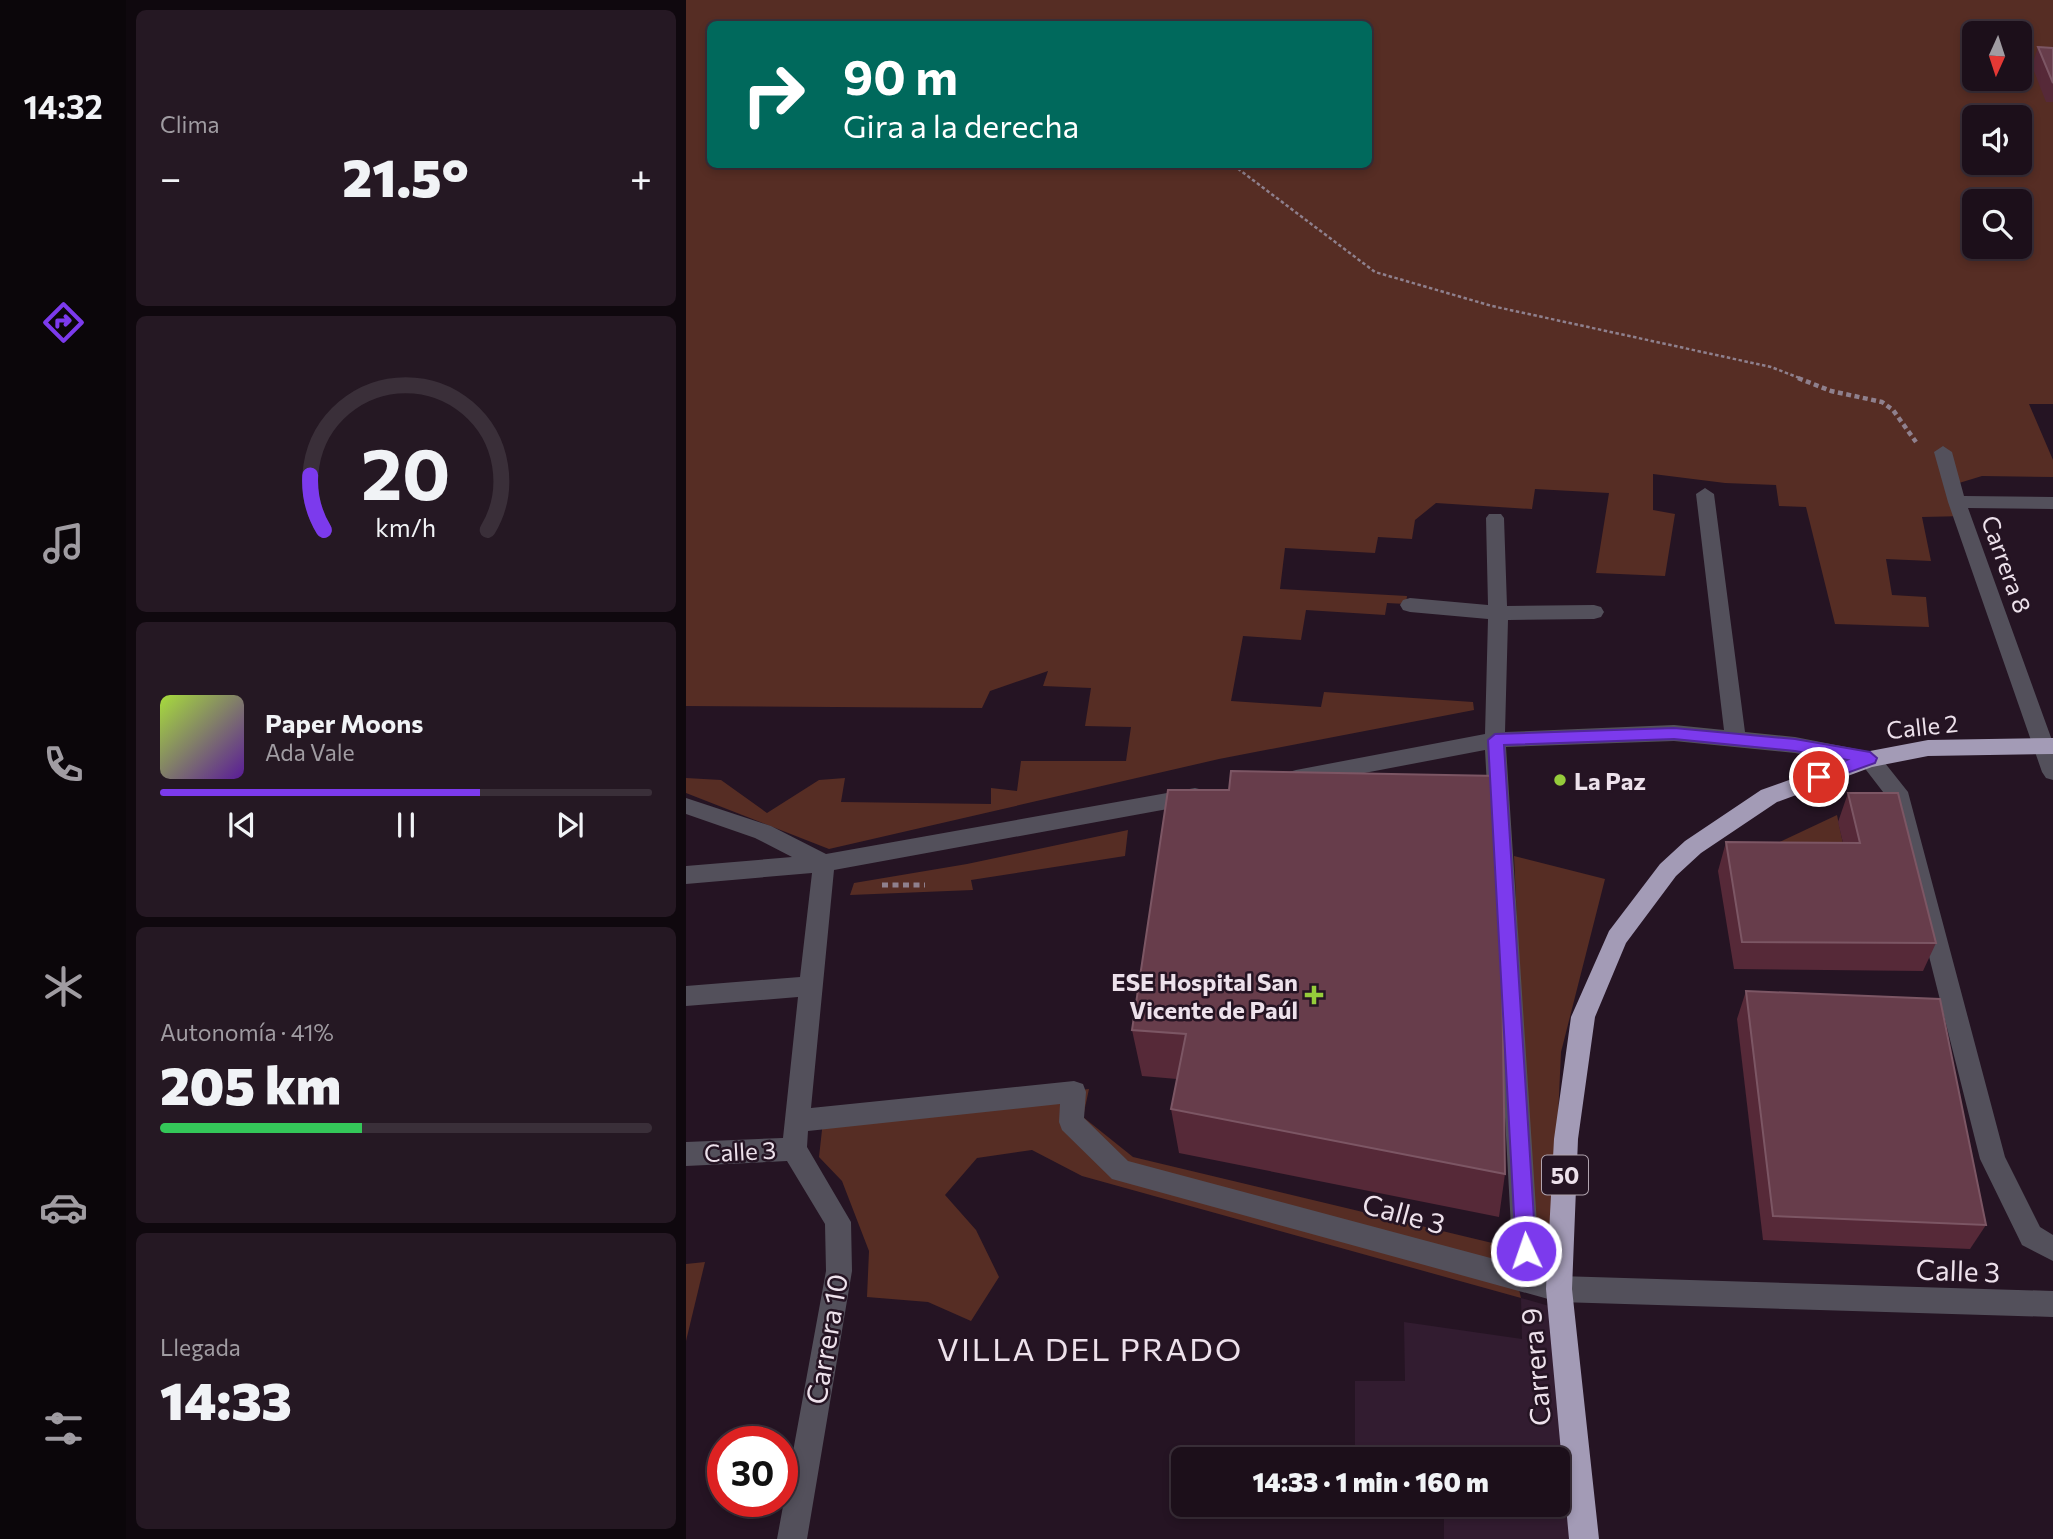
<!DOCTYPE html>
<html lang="es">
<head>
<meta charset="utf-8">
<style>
  :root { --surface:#1c0f1a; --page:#251823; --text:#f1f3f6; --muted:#a09ca2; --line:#3a2f39; --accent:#7c3aed }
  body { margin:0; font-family:Commissioner,sans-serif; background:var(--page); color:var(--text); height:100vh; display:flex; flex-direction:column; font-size:26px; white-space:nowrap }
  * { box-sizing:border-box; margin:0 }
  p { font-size:23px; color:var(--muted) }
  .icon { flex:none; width:38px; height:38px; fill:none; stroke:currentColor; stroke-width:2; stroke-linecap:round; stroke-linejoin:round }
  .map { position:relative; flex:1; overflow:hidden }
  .drawer { display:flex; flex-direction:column; gap:10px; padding:10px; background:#0f080e; width:560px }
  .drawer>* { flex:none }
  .banner { position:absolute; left:21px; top:21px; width:665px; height:147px; border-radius:10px; box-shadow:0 4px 10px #0003,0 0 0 2px var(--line); background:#00695c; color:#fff; overflow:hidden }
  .needle { width:46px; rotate:183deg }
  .buttons { position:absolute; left:1276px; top:21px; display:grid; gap:14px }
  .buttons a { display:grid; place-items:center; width:70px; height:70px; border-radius:10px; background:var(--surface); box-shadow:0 4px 10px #0003,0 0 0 2px var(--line); font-size:35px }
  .speed { position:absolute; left:21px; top:1426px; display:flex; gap:14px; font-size:35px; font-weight:700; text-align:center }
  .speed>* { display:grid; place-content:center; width:91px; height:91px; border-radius:50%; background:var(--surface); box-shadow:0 4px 10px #0003,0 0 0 2px var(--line); line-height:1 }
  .speed .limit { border:10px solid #d22; background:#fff; color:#111 }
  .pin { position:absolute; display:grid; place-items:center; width:60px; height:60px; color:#fff; margin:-30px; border:4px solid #fff; border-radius:50%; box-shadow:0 2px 7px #0007 }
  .me { position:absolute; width:77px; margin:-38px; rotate:357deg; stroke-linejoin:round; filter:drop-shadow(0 0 5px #0008) }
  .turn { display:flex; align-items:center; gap:24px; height:147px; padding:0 21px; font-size:32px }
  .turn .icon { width:91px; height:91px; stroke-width:2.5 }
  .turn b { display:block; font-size:49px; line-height:60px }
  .big { font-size:52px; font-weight:800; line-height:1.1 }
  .drawer .card { flex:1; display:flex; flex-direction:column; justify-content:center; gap:10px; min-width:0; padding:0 24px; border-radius:10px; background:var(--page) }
  .drawer .dial { align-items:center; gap:0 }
  .dial svg { height:182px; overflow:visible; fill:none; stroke:var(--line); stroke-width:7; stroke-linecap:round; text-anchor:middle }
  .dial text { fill:var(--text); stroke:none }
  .song { display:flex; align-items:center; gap:21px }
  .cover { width:84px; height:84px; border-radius:10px; background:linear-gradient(135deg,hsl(80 70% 55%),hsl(270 70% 35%)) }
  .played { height:7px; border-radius:4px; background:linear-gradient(90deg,var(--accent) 65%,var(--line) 65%) }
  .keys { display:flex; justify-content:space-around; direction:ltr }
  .heat { display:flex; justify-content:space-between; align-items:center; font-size:38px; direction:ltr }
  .charge { height:10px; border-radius:5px; background:linear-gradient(90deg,#34c759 41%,var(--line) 0) }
  .trip { position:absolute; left:485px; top:1447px; width:399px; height:70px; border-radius:10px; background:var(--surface); box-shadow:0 4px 10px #0003,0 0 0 2px var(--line); font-weight:800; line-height:70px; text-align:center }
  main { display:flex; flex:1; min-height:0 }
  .tabs { display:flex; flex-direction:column; width:126px; justify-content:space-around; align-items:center; background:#0b060a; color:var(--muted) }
  .tabs .icon { width:49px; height:49px }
  .tabs .current { color:var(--accent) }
  .tabs b { font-size:32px; color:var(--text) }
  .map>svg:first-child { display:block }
</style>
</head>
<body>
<main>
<nav class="tabs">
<b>14:32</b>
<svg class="icon current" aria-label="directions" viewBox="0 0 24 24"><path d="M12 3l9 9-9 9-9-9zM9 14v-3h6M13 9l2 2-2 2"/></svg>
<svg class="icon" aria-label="music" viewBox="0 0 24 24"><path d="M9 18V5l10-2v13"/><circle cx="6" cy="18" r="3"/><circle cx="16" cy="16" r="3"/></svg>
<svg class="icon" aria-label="phone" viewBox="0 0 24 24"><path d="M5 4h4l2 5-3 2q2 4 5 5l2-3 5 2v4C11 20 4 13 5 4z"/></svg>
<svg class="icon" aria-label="climate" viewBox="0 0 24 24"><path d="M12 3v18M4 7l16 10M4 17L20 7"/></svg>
<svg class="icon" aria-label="car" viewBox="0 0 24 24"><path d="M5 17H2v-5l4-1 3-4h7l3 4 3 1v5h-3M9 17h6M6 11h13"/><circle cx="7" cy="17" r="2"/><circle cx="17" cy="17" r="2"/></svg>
<svg class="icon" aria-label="filters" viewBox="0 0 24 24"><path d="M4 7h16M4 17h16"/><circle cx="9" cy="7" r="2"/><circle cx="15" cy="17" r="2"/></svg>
</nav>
<section class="drawer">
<div class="card"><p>Clima</p>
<div class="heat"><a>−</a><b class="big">21.5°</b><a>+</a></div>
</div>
<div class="card dial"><svg viewBox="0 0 100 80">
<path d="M14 69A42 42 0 1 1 86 69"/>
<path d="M14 69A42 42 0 0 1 8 45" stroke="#7c3aed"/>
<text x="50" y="56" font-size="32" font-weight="700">20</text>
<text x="50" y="72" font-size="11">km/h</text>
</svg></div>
<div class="card">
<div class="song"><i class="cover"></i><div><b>Paper Moons</b><p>Ada Vale</p></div></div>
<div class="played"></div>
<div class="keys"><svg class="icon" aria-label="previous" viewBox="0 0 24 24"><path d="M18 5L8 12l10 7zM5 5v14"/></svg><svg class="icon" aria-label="pause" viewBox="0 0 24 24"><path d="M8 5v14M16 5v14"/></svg><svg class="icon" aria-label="next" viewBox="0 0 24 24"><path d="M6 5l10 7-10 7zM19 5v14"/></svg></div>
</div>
<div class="card"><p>Autonomía · 41%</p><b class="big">205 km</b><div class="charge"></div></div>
<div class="card"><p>Llegada</p><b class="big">14:33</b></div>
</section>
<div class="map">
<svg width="1367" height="1539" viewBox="0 0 1367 1539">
  <rect width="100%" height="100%" fill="#251423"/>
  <!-- built -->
  <polygon fill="#321c30" points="835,1298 884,1312 884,1539 758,1539 758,1505 872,1505 872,1460 669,1456 669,1381 719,1381 718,1322 836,1339"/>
  <!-- green -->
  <g fill="#562d24" fill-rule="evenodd">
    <path d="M0,0H1367V404H1343L1367,460V477L1296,476L1273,483L1280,516L1236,517L1245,561L1200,559L1206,595L1240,597L1243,627L1149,624L1120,507L1093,506L1090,485L1039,483L967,474V510L989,514L979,576L910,573L923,493L849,489L846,509L750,503L729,520L726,539L692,537L689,553L599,548L594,589L721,596L720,604L701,603L699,615L620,610L615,640L557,636L545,701L635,707L638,692L787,702L788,710L533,759L143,849L0,793V778L35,780L81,813L133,780L159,778L155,802L305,804V788L331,791L335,761H440L445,727L399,726L405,688L357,686L362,671L304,691L296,708L0,706ZM24,24H682V164H24ZM1288,33H1334V79H1288ZM1288,117H1334V163H1288ZM1288,201H1334V247H1288Z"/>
    <polygon points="1151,815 1163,872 1032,871"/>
    <polygon points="442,830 439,856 285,880 287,890 164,895 168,883 281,864"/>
    <polygon points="828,856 919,879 875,1052 865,1271 847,1268"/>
    <polygon points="403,1089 397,1117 447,1157 823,1247 835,1298 396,1176 346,1150 291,1158 259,1195 290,1230 313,1277 285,1321 242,1302 181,1297 183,1251 156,1181 133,1157 137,1121"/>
    <polygon points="19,1262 0,1341 0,1264"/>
  </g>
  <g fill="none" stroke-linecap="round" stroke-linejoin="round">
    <!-- path-far2 -->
    <polyline stroke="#8f808d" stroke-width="2.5" stroke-dasharray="3.5 2.5" stroke-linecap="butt" points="547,165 689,272 806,306 1085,367 1116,379"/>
    <!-- path-far1 -->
    <polyline stroke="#8f808d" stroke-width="4.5" stroke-dasharray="5 3.5" stroke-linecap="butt" points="1112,378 1145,391 1196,402 1207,410 1230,442"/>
    <!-- path -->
    <polyline stroke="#8f808d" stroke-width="5" stroke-dasharray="6 4.5" stroke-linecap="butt" points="196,885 239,885"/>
    <!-- street -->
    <g fill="#53505b" fill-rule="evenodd">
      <polygon points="1257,446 1266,452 1278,496 1367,497 1367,509 1282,508 1367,743 1367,780 1360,778 1356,772 1262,502 1248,452"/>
      <polygon points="1019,488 1028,494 1059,732 1109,737 1191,753 1222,792 1319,1157 1354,1227 1367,1235 1367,1261 1336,1245 1294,1159 1204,801 1177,766 1109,753 988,741 820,747 854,1271 873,1276 1367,1291 1367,1317 873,1302 426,1179 376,1130 373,1122 374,1104 122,1131 121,1147 165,1222 166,1271 121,1539 91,1539 140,1271 139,1224 101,1161 0,1166 0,1142 97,1138 112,997 0,1006 0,986 114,977 126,873 0,884 0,866 106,857 69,838 0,814 0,798 85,826 140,854 509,788 517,790 520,796 517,802 509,804 148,870 125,1108 388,1081 397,1084 400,1092 398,1118 442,1161 827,1264 799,750 610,786 603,784 599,778 603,772 610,770 799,734 802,619 724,612 717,610 714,605 717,600 724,598 802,605 800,518 803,514 815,514 818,518 821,606 908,605 915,607 918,612 915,617 908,619 822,620 819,732 988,725 1038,730 1010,494"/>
    </g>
    <!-- highway -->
    <polygon fill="#a39bb6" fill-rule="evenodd" points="1367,738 1367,754 1242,756 1186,767 1091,802 1015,853 990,876 940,943 909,1017 892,1139 886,1289 913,1539 883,1539 860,1289 868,1139 885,1017 923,931 974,864 999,841 1075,790 1184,751 1242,740"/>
  </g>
  <!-- wall -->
  <g fill="#562938">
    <polygon points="1352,47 1367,48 1367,102 1360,102 1346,66"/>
    <polygon points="482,790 819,1174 813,1217 493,1153 485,1109 491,1079 456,1076 446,1030"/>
    <polygon points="1162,793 1250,943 1237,971 1048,969 1032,871 1040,842 1157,843 1152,822"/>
    <polygon points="1060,991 1300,1225 1284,1249 1077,1240 1051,1019"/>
  </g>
  <!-- building -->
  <g fill="#673d4b" stroke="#7c5664" stroke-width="2">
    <polygon points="1352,47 1367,48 1367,83"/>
    <polygon points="545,771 813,776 819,1174 485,1109 500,1034 446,1030 482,790 543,790"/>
    <polygon points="1162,793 1212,793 1250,943 1056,942 1040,842 1174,843"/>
    <polygon points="1060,991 1254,999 1300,1225 1087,1216"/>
  </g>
  <!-- route -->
  <polygon fill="#7c3aed" stroke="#51269a" stroke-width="2" points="988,728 1109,739 1184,752 1191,758 1189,763 1133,783 1125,777 1128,773 1161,760 1109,751 988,739 818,745 850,1251 847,1258 840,1261 833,1258 830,1251 802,740 809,734"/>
  <!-- markers -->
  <g fill="#95cc3b" stroke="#251423" stroke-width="2.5">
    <circle cx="874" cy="780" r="7"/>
    <path d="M624.5 984.5h7v7h7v7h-7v7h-7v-7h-7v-7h7z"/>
  </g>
  <g text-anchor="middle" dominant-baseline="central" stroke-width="5" stroke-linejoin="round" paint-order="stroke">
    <!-- shield labels -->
    <rect fill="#251423" stroke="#b1a4af" stroke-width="2" x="856" y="1155.5" width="46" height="39" rx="5"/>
    <g font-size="23" font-weight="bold" fill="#ede1eb">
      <text x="879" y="1175">50</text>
    </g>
    <!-- street labels -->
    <g font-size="24" fill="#ede1eb" stroke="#251423">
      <text transform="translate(1321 564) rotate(70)">Carrera 8</text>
      <text transform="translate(1236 726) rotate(-6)">Calle 2</text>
      <text transform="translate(54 1151) rotate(-3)">Calle 3</text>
    </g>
    <!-- poi labels -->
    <g font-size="24" font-weight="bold" fill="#ede1eb" stroke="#251423" text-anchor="start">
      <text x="888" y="780">La Paz</text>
      <text x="612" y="981" text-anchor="end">ESE Hospital San<tspan x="612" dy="28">Vicente de Paúl</tspan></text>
    </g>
    <!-- near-street labels -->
    <g font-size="28" fill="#ede1eb" stroke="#251423">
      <text transform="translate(718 1213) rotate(15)">Calle 3</text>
      <text transform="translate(1272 1270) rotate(2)">Calle 3</text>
      <text transform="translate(140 1339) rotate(-80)">Carrera 10</text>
      <text transform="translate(849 1367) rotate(-95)">Carrera 9</text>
    </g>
    <!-- near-neighbourhood labels -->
    <g font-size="32" letter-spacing="2" fill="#ede1eb" stroke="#251423">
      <text x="404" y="1348">VILLA DEL PRADO</text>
    </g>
  </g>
</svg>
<div class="buttons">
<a><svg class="needle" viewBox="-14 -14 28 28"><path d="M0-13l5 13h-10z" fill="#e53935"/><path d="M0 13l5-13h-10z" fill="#a09ca2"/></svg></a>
<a><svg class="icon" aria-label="sound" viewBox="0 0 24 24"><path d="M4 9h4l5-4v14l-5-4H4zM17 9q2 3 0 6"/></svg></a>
<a><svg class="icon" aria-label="search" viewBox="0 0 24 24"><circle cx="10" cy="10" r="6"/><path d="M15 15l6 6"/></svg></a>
</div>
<div class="speed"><div class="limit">30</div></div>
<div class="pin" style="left:1133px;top:777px;background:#d93025"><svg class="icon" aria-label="arrive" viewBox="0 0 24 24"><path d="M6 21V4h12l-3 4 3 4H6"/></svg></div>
<svg class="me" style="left:840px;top:1251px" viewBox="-20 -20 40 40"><circle r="17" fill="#7c3aed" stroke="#fff" stroke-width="3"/><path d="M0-11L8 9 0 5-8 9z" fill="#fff"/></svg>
<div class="trip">14:33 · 1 min · 160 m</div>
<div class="banner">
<div class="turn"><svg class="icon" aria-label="right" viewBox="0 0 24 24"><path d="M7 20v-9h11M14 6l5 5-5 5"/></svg><div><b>90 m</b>Gira a la derecha</div></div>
</div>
</div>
</main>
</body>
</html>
